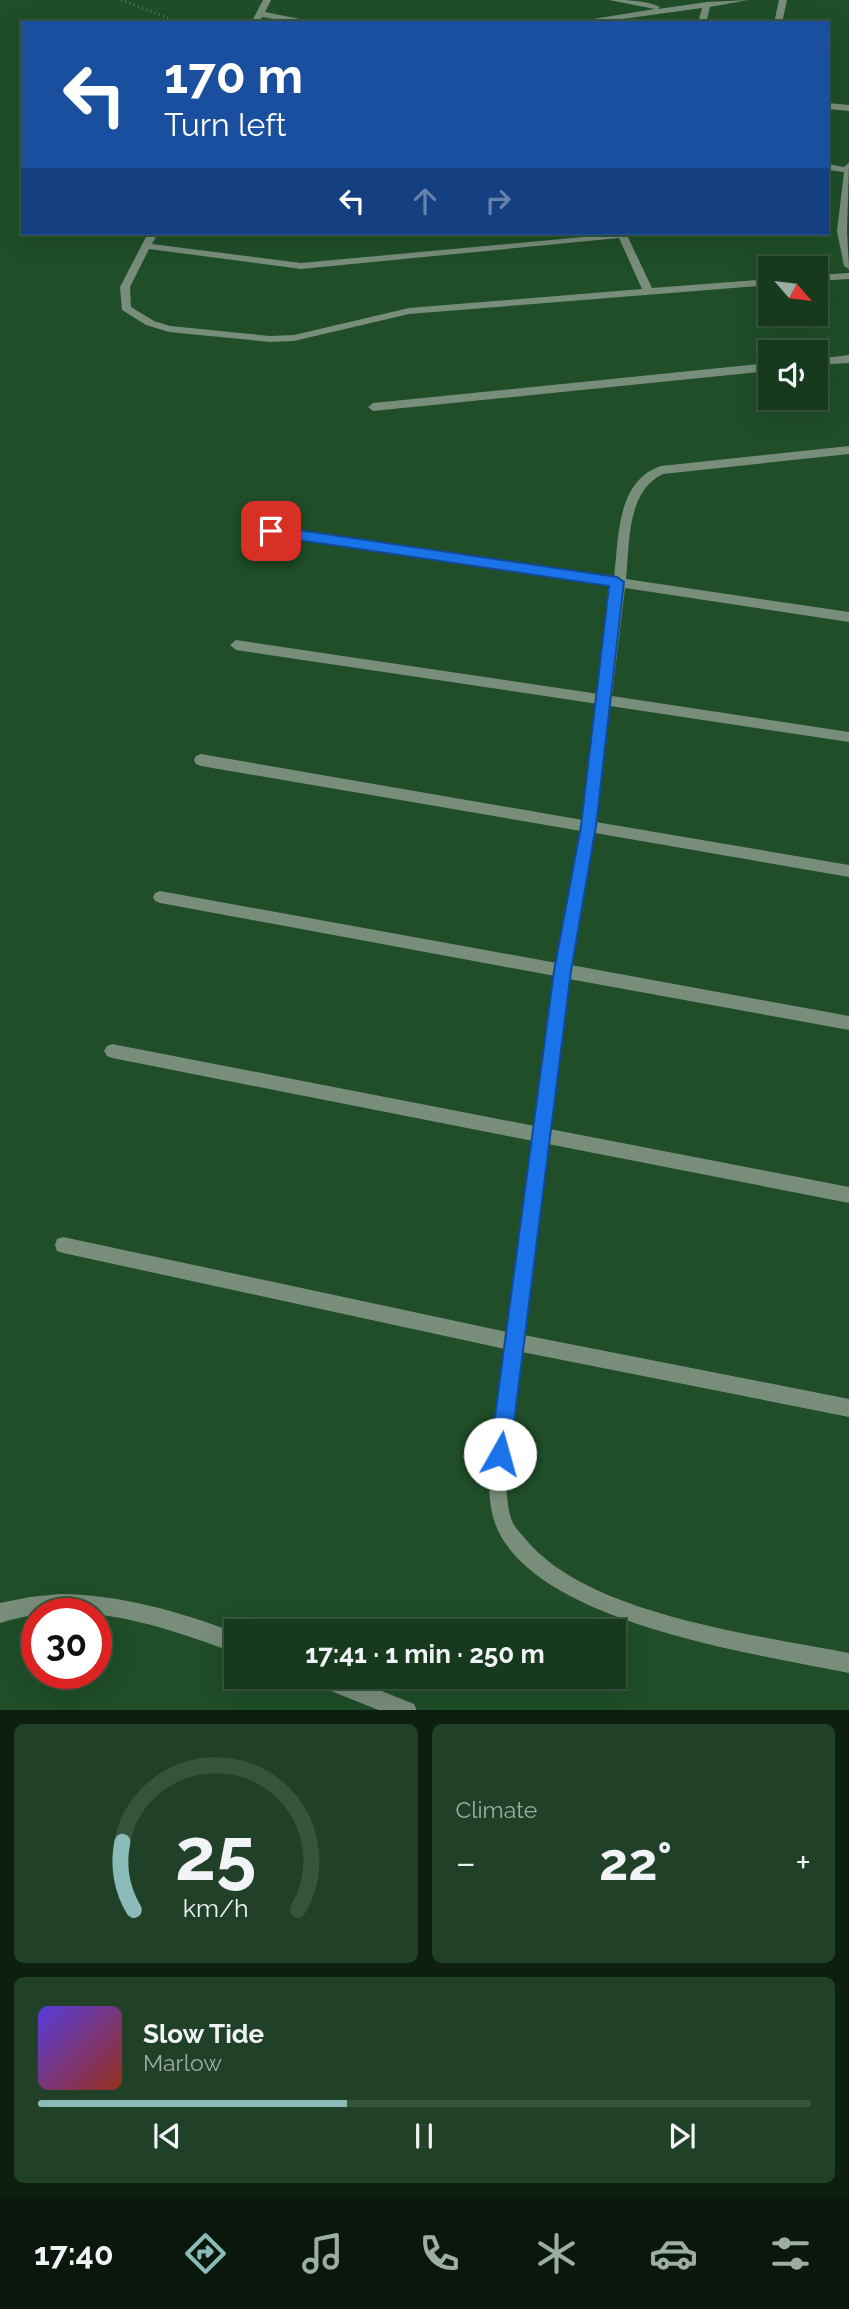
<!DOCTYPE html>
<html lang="en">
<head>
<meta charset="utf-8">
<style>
  :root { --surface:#173a1e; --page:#204127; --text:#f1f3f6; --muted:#9eada4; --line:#36543c; --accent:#8bbbb9 }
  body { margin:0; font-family:Raleway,sans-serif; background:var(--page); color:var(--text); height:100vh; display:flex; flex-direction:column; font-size:26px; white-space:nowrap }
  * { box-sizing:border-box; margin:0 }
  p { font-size:23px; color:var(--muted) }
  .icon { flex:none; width:38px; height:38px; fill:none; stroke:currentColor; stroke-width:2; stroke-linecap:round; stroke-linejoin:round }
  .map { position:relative; height:1710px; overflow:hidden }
  .side { display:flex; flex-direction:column; gap:14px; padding:14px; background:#0d2010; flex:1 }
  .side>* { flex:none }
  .top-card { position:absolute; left:21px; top:21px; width:808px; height:214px; border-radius:0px; box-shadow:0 7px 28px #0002,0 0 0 2px var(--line); background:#1a4fa0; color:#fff; overflow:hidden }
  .needle { width:46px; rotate:118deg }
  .buttons { position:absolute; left:758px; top:256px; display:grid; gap:14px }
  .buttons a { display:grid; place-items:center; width:70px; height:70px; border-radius:0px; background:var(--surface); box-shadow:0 7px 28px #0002,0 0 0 2px var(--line); font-size:35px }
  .speed { position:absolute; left:21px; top:1598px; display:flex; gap:14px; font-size:35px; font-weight:700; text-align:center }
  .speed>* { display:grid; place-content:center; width:91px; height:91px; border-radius:50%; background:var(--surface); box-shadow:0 7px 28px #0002,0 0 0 2px var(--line); line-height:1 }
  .speed .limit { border:10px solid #d22; background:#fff; color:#111 }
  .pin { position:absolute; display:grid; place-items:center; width:60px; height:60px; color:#fff; margin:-30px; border-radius:14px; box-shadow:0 4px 10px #0006 }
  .me { position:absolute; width:77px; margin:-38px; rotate:7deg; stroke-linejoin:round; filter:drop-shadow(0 0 5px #0008) }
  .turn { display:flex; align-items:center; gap:24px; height:147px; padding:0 28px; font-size:32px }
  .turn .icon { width:91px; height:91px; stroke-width:2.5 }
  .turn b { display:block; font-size:49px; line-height:60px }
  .lanes { display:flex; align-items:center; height:66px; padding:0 28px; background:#0003; justify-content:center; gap:35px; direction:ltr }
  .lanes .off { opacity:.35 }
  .big { font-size:52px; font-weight:700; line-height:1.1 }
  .side .tile { flex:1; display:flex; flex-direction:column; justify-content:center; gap:10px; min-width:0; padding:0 24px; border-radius:10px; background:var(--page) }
  .side .dial { align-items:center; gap:0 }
  .dial svg { height:182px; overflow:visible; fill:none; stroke:var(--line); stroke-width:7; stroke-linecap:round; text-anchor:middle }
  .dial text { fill:var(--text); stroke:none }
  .song { display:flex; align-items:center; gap:21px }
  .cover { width:84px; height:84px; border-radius:10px; background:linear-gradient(135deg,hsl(250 70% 55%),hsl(10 70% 35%)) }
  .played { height:7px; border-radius:4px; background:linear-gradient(90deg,var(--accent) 40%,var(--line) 40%) }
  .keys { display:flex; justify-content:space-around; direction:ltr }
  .heat { display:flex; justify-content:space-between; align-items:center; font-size:38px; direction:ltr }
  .side .tiles { flex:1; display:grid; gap:14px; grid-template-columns:1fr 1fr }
  .tile:last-child { grid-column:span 2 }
  .trip { position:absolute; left:224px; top:1619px; width:402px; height:70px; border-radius:0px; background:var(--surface); box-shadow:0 7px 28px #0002,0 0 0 2px var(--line); font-weight:700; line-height:70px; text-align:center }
  .tab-bar { display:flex; height:112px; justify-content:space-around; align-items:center; background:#09170c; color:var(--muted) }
  .tab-bar .icon { width:49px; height:49px }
  .tab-bar .selected { color:var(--accent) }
  .tab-bar b { font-size:32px; color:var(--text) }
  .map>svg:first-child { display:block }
</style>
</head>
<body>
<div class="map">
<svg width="849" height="1711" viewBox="0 0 849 1711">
  <rect width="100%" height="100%" fill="#1f4e28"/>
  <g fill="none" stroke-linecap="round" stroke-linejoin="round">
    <!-- path -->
    <polyline stroke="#557e5c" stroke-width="2.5" stroke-dasharray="1 3.5" stroke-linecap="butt" points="121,0 182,23"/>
    <!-- service -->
    <g fill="#798d7b" fill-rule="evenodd">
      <path d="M60,1594C122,1595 178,1611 236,1633V1653C172,1630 110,1607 41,1614C30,1615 13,1619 0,1623V1603L30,1597Z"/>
      <polygon points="308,1676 344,1676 414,1704 417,1711 381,1711 311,1683"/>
    </g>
    <!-- minor -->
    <g fill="#798d7b" fill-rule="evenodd">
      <polygon points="263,0 271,0 265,12 320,23 298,23 262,17 259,23 251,23"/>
      <path d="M609,0C625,0 646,0 660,7L658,9L707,2L748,0L710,7L706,23H698L702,8L593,23H568L655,9Z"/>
      <polygon points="779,0 787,0 782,23 774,23"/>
      <polygon points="828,103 849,105 849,111 828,109"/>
      <polygon points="849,163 847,231 849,269 844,266 837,231 844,172 828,170 828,164 844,167"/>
      <path d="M148,233H158L152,244L301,263L626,233L652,288L770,279V285L409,314L294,341L270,342L169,332L146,325L122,310L120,287ZM619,238L642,289L409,308L294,335L270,336L170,326L154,321L131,307L130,287L149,249L301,269Z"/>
      <polygon points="849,273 849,279 816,281 816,275"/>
      <polygon points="849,355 849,363 816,365 816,359"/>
      <polygon points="770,363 770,371 373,411 368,407 373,403"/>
      <path d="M849,446V454L663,474C626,492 630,543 626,579L849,612V622L625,588L612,696L849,732V742L610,706L596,822L849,865V877L595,833L571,965L849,1016V1030L569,979L550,1129L849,1187V1203L548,1144L524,1335L849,1399V1417L522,1352C516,1396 497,1481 512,1521C515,1529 523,1535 528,1542C591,1615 757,1635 849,1653V1673C758,1654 522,1622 493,1517C481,1472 499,1396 505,1349L63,1253L57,1251L55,1245L57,1239L63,1237L507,1332L533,1141L112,1058L107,1056L104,1051L107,1046L112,1044L535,1126L555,976L160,903L155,901L153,897L155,893L160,891L557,963L581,831L201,766L196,764L194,760L196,756L201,754L583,820L598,704L236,650L230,645L236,640L599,694L613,586L271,535L265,531L271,527L614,577C619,538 616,481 661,466Z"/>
    </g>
  </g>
  <!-- route -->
  <polygon fill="#1a73e8" stroke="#114b97" stroke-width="2" points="271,526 617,577 624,582 596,826 571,971 510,1454 507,1461 500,1464 493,1461 490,1454 554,971 581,826 609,586 271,536 264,531"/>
</svg>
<div class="buttons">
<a><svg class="needle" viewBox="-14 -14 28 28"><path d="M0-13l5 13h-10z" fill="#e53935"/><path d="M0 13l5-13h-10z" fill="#9eada4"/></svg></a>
<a><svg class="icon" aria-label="sound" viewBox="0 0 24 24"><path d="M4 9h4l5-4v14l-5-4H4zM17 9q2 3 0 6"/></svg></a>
</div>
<div class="speed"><div class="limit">30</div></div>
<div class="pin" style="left:271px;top:531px;background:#d93025"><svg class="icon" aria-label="arrive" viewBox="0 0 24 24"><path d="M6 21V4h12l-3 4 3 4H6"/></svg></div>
<svg class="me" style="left:500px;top:1454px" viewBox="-20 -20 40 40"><circle r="19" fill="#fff"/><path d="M0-13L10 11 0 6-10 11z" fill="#1a73e8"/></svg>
<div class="trip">17:41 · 1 min · 250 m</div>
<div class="top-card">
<div class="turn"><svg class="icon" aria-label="left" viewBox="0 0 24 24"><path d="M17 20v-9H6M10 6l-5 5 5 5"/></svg><div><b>170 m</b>Turn left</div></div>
<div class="lanes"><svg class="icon" aria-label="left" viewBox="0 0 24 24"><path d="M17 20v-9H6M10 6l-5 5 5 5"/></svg><svg class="icon off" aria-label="ahead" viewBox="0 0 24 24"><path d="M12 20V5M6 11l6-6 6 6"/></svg><svg class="icon off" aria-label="right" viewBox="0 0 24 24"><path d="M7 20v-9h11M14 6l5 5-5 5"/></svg></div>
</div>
</div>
<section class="side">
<div class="tiles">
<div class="tile dial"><svg viewBox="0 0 100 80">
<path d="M14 69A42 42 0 1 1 86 69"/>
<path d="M14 69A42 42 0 0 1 9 39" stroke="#8bbbb9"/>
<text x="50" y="56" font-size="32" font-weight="700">25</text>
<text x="50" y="72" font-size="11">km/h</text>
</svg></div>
<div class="tile"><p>Climate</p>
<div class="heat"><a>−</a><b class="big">22°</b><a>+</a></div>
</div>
<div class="tile">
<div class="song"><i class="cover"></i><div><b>Slow Tide</b><p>Marlow</p></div></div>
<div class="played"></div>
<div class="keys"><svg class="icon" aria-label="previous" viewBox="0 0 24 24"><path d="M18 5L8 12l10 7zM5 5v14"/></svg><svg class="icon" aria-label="pause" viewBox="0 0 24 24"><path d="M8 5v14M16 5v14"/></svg><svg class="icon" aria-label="next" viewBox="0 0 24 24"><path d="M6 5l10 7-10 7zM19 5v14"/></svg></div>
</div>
</div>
</section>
<nav class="tab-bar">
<b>17:40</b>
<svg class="icon selected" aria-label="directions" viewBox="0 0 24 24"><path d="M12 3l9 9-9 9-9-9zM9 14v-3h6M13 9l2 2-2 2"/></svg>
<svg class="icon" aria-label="music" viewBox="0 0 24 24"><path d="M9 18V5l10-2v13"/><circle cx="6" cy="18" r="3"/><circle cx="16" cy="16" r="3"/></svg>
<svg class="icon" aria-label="phone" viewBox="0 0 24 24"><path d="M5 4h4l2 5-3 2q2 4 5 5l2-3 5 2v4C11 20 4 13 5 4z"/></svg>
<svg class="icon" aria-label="climate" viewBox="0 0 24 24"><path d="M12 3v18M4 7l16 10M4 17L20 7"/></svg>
<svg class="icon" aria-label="car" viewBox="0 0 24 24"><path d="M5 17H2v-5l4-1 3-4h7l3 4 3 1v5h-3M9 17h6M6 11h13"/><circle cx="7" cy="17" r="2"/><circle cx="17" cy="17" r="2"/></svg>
<svg class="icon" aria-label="filters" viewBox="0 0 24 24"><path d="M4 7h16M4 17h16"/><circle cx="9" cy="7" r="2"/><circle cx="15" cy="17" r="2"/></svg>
</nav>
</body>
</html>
